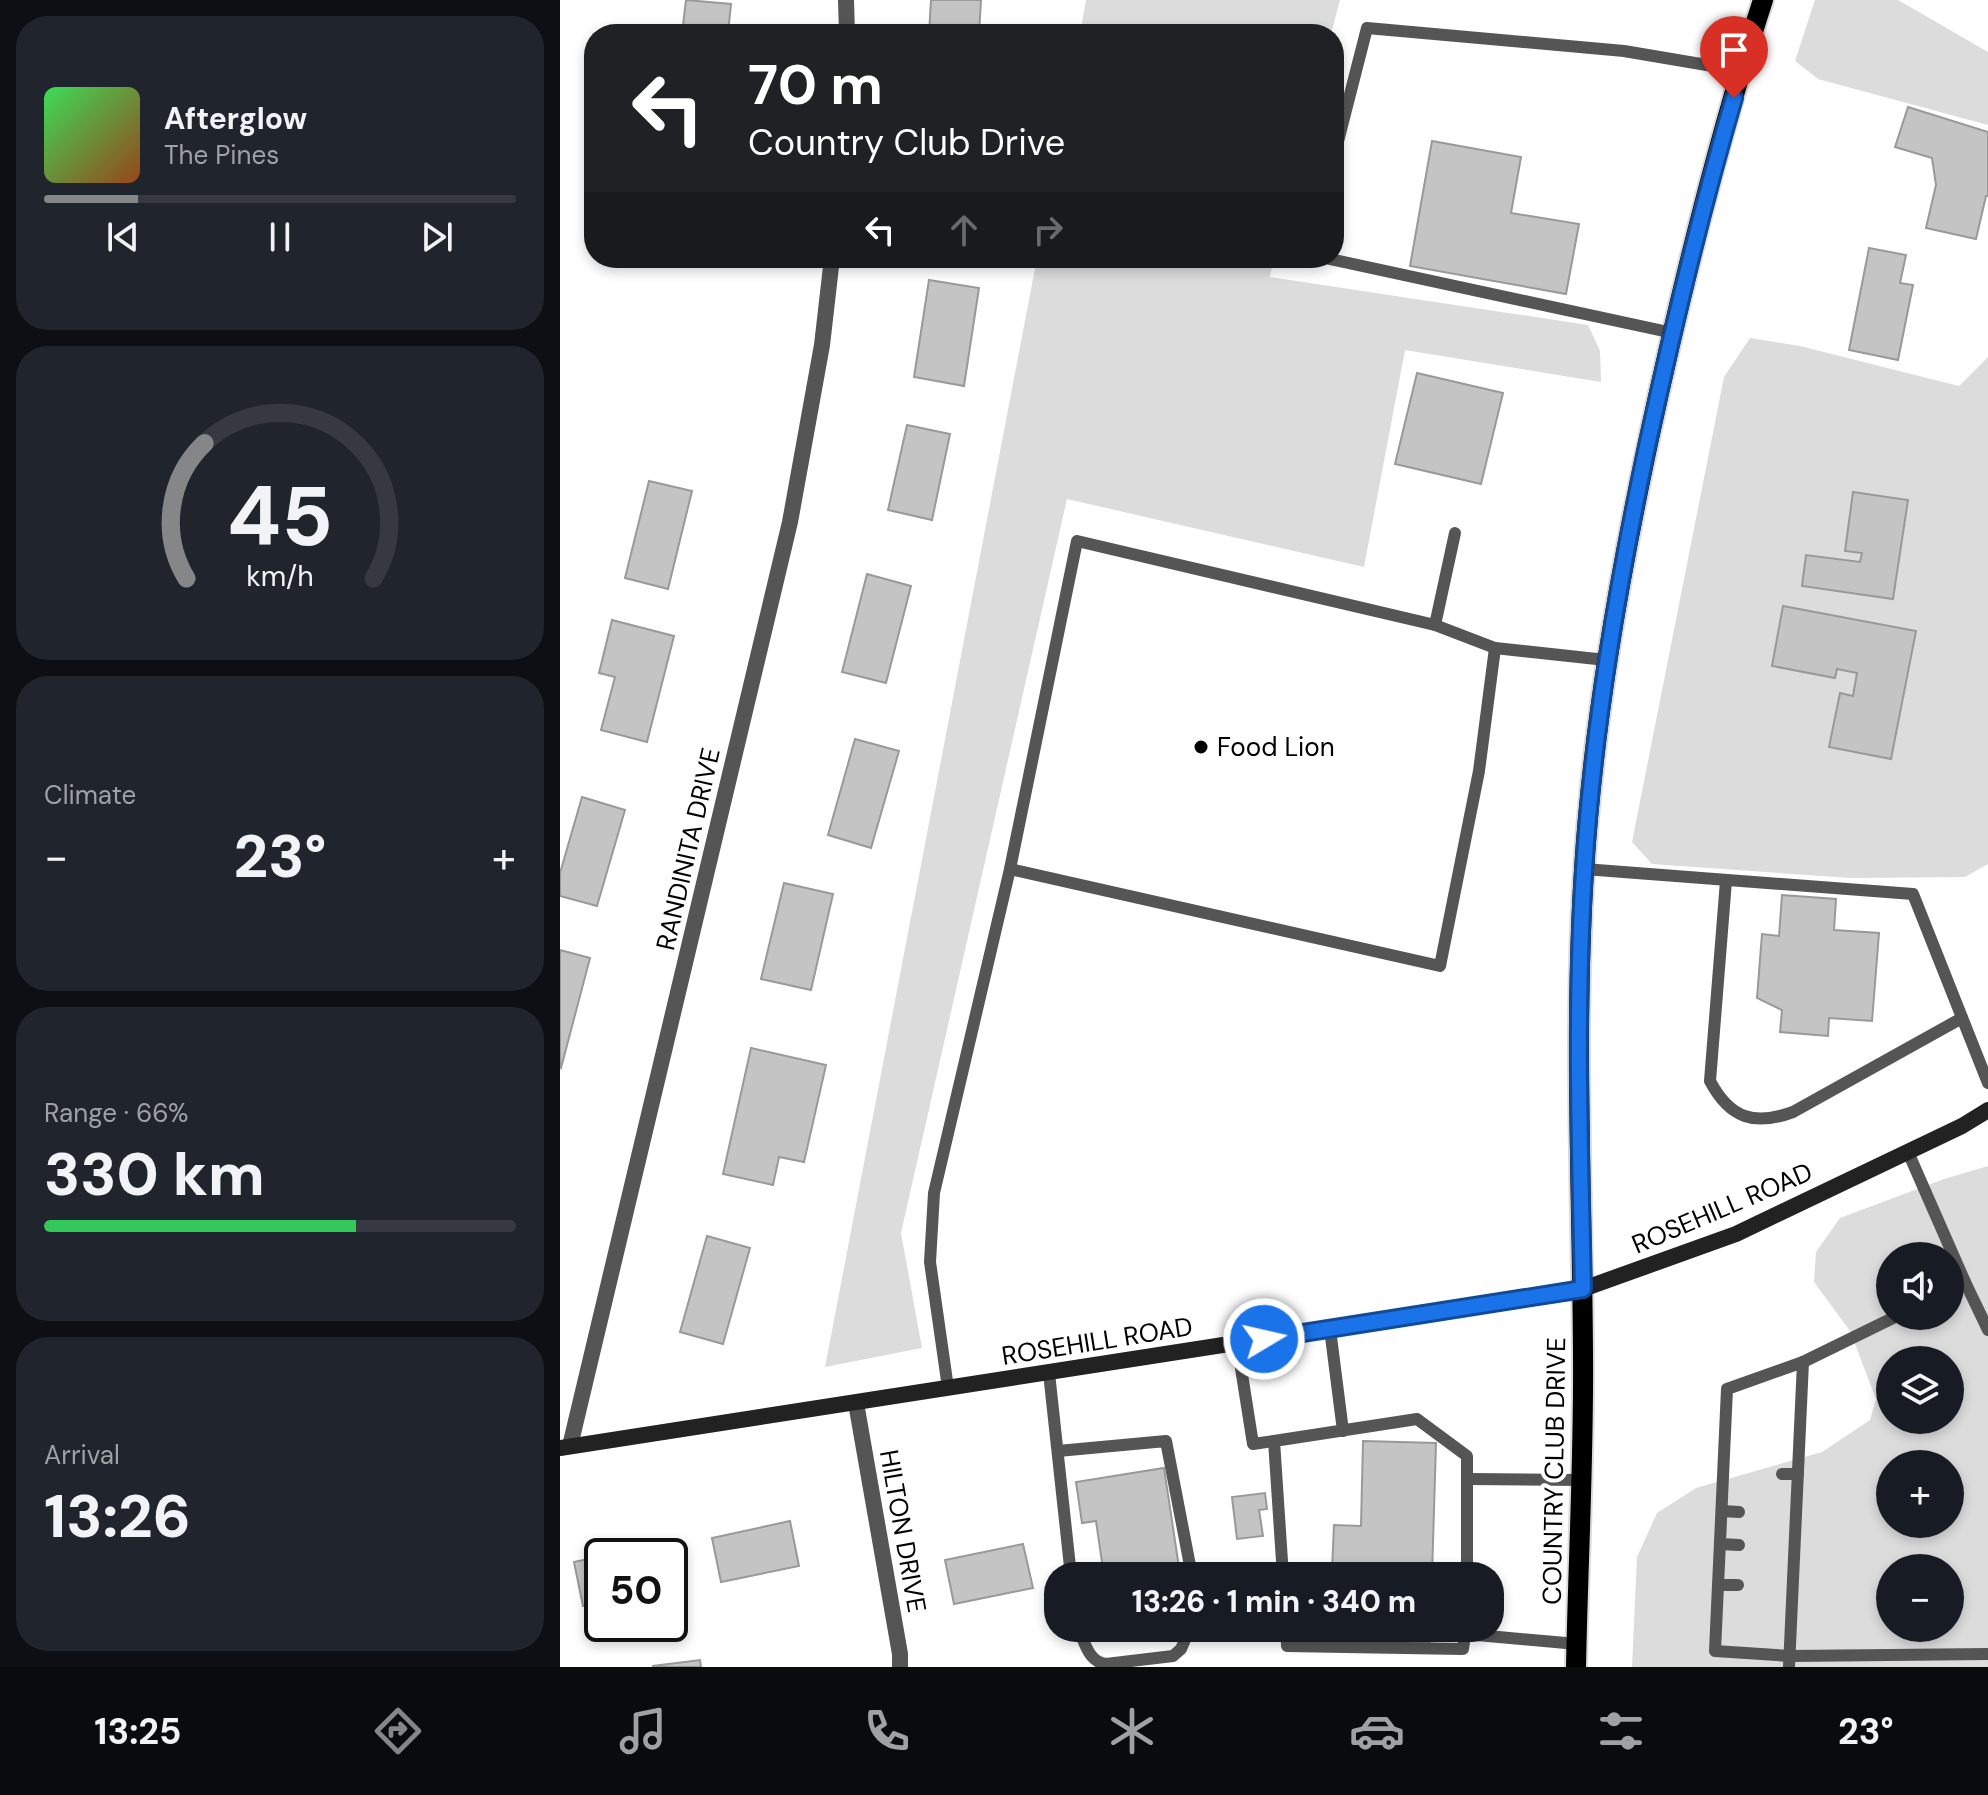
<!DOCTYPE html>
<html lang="en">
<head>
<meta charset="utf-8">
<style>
  :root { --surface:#171b24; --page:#20242c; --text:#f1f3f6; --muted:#9ea1a6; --line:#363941; --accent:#858687 }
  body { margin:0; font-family:"DM Sans",sans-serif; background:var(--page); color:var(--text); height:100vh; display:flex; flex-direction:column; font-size:30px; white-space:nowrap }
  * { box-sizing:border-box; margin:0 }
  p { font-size:26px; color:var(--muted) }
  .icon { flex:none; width:44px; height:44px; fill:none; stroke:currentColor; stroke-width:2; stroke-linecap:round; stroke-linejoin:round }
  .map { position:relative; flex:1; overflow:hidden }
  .drawer { display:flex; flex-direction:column; gap:16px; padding:16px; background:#0d0f14; width:560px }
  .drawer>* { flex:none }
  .guide { position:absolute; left:24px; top:24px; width:760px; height:244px; border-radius:32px; box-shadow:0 4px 12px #0003; background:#202124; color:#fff; overflow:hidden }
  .tools { position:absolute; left:1316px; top:1242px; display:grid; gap:16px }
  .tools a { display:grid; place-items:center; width:88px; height:88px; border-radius:50%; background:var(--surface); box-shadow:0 4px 12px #0003; font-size:40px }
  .speed { position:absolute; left:24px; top:1538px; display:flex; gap:16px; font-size:40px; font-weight:700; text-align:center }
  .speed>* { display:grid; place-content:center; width:104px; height:104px; border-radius:50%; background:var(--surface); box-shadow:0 4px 12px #0003; line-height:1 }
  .speed .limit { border:4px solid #111; border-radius:12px; background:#fff; color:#111 }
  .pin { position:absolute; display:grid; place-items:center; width:68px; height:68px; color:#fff; margin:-82px -34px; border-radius:50% 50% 50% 0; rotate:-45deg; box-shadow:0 0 8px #0007 }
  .pin .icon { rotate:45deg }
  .me { position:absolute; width:88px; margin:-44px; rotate:81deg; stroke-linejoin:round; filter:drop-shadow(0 0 6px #0008) }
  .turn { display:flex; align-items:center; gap:28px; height:168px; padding:0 32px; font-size:36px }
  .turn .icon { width:104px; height:104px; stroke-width:2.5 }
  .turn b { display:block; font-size:56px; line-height:68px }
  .lanes { display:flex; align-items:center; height:76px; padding:0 32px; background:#0003; justify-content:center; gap:40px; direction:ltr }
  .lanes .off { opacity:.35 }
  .big { font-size:60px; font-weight:800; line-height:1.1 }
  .drawer .widget { flex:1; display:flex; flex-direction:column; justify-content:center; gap:12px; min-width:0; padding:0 28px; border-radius:32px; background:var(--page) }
  .drawer .dial { align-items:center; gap:0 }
  .dial svg { height:208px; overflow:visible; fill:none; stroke:var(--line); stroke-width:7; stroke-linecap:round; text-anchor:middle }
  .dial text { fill:var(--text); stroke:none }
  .song { display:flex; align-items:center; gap:24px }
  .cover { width:96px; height:96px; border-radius:12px; background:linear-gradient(135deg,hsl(130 70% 55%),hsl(20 70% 35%)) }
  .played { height:8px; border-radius:4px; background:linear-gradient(90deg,var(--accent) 20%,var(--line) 20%) }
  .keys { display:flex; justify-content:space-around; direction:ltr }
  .heat { display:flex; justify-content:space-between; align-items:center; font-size:44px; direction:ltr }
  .charge { height:12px; border-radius:6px; background:linear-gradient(90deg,#34c759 66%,var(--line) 0) }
  .trip { position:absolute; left:484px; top:1562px; width:460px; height:80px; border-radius:32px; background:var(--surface); box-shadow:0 4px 12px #0003; font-weight:800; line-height:80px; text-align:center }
  .tabs { display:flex; height:128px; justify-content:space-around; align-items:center; background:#090b0e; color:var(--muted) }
  .tabs .icon { width:56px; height:56px }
  .tabs .active { color:var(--accent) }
  .tabs b { font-size:36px; color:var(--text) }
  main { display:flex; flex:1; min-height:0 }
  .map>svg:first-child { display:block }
</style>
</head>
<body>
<main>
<section class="drawer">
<div class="widget">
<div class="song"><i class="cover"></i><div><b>Afterglow</b><p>The Pines</p></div></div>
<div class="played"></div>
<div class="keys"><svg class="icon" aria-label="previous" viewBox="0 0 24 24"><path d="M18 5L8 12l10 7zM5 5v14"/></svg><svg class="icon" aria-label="pause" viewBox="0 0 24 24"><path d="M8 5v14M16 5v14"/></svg><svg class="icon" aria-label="next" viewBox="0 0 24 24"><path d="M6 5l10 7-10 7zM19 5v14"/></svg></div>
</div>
<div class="widget dial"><svg viewBox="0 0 100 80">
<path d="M14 69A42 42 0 1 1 86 69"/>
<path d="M14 69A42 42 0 0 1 21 17" stroke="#858687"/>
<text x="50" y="56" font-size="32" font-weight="700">45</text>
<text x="50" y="72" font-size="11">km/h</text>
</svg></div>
<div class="widget"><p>Climate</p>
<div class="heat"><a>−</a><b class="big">23°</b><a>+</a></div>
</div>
<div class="widget"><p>Range · 66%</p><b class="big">330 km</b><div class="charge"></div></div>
<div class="widget"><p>Arrival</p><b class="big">13:26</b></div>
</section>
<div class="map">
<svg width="1428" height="1667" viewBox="0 0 1428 1667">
  <rect width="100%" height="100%" fill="#fff"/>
  <!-- green -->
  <g fill="#dcdcdc" fill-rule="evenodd">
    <polygon points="526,0 780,0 771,34 520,34"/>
    <polygon points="1255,0 1338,0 1428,52 1428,125 1258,79 1235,61"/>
    <polygon points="477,258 714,258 710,277 1028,325 1040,351 1041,382 845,350 804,567 507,499 341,1233 362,1348 265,1367"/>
    <polygon points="1190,338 1240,346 1399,386 1428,357 1428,864 1405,877 1290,878 1092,864 1072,842 1164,377"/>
    <path d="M1428,1166V1667H1072L1077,1557L1097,1513L1136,1488L1262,1452L1310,1420L1316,1399L1290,1331L1254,1282L1256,1252L1280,1218L1384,1179ZM1330,1256H1390V1316H1330ZM1330,1360H1390V1420H1330ZM1330,1464H1390V1524H1330ZM1330,1568H1390V1628H1330Z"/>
  </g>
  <!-- building -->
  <g fill="#c4c4c4" stroke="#999" stroke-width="2">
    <polygon points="126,0 171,4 168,34 122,34"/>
    <polygon points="371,0 421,0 419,34 369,34"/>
    <polygon points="1348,107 1428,132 1428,196 1426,196 1416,239 1366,228 1376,185 1372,158 1335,147"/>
    <polygon points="872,141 961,157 951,213 1019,224 1006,294 850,266"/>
    <polygon points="1309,248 1346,255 1340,283 1353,285 1338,360 1289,350"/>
    <polygon points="369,280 419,288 404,386 354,377"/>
    <polygon points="857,373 943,393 921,484 835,464"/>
    <polygon points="347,425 390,434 372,520 328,510"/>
    <polygon points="89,481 132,491 108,589 65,578"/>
    <polygon points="1293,492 1348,500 1333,599 1242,586 1246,555 1300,562 1302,553 1285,551"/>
    <polygon points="307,574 351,586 326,683 282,672"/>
    <polygon points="1223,606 1356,631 1331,759 1269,747 1280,693 1293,696 1297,673 1277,669 1275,678 1212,666"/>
    <polygon points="52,620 114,636 87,742 41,730 55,677 39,673"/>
    <polygon points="295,739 339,751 311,848 268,835"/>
    <polygon points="22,797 65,810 37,906 0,896 0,873"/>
    <polygon points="224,883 273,894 251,990 201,979"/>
    <polygon points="1222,895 1276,899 1274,930 1319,933 1312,1021 1269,1018 1268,1036 1220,1032 1222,1010 1197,998 1202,934 1219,936"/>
    <polygon points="0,950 30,958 1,1068 0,1067"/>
    <polygon points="191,1048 266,1065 244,1162 219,1157 213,1185 163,1174"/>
    <polygon points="147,1236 190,1248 163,1344 120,1332"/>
    <polygon points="803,1441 876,1443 872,1576 802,1576 802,1570 772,1570 774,1525 801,1526"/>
    <polygon points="604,1468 620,1574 544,1576 536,1521 522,1523 516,1482"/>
    <polygon points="705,1493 707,1509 699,1510 703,1536 677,1539 672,1497"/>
    <polygon points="230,1521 239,1566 161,1582 152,1538"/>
    <polygon points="463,1544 473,1588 394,1604 385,1560"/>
    <polygon points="92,1545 94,1556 42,1556 42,1602 23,1606 14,1562"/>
    <polygon points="800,1628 871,1628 870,1642 800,1641"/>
    <polygon points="140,1660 141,1667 93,1667 93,1666"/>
  </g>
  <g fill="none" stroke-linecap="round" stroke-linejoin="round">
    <defs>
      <path id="primary" d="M1016,1667C1018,1562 1024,1458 1023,1353C1022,1192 1014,1031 1024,870C1033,726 1058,584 1088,443C1120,294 1156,145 1203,0"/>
    </defs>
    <!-- primary casing -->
    <use href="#primary" stroke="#dbdbdb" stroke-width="24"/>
    <!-- service -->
    <g stroke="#555" stroke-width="12">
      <polyline points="774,157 807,28 1064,51 1182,71"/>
      <polyline points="765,258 1113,333"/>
      <polyline points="875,625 895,533"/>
      <polyline points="450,869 517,541 875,625 935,648"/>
      <polyline points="1024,869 1353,894 1428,1083"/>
      <path d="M1166,881L1150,1081C1170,1119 1195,1126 1233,1112L1402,1018"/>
      <polyline points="1348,1152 1405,1282 1390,1290"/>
      <polyline points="1405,1282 1428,1330"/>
      <polyline points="770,1329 783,1431"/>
      <polyline points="677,1343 693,1444 714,1441"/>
      <polyline points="1243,1362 1167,1389 1155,1651 1230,1656 1428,1654"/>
      <polyline points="489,1373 511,1576"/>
      <polyline points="388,1388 370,1262 374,1193 450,869 880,966 919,771 935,648 1046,660"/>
      <polyline points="498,1451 606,1441 632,1576"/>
      <polyline points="1222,1474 1238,1474"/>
      <polyline points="908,1479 1021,1480"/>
      <polyline points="1162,1511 1179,1512"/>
      <polyline points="1160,1544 1179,1545"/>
      <polyline points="723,1576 714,1441 857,1419 907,1456 907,1576"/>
      <polyline points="1158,1585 1178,1585"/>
      <path d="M518,1628C525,1642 528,1662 546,1664L613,1656L621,1649L630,1628"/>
      <polyline points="726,1628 727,1646 903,1649 906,1628"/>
      <polyline points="906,1634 1017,1644"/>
      <polyline points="1229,1667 1243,1362 1337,1316"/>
    </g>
    <!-- minor -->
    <g stroke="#555" stroke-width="16">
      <polyline points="286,0 287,34"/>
      <polyline points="296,1403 340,1654 340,1667"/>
      <polyline points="10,1446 230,522 262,345 272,258"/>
    </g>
    <!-- secondary -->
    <polyline stroke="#222" stroke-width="16" points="0,1448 1023,1289 1176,1234 1402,1126 1428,1110"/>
    <!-- primary -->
    <use href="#primary" stroke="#000" stroke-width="20"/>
  </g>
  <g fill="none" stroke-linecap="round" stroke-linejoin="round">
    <defs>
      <path id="route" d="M704,1339L1023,1289C1020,1150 1015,1010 1024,871C1033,729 1057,589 1086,451C1112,332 1140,214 1174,98"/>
    </defs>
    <!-- route casing -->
    <use href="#route" stroke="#114b97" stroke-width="20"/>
    <!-- route -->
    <use href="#route" stroke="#1a73e8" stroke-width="14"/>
  </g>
  <!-- markers -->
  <circle fill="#000" stroke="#fff" stroke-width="3" cx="641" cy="747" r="8"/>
  <g text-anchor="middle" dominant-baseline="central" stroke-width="8" stroke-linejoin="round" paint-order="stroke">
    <!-- poi labels -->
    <g font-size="26" fill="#000" stroke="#fff" text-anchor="start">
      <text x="657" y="747">Food Lion</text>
    </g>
    <!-- street labels -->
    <g font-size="26" fill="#000" stroke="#fff">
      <text transform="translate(128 849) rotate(-77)">RANDINITA DRIVE</text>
      <text transform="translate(1162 1208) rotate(-23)">ROSEHILL ROAD</text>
      <text transform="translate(537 1341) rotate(-9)">ROSEHILL ROAD</text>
      <text transform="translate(994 1471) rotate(-89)">COUNTRY CLUB DRIVE</text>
      <text transform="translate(343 1531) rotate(80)">HILTON DRIVE</text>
    </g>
  </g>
</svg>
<div class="tools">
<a><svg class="icon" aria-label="sound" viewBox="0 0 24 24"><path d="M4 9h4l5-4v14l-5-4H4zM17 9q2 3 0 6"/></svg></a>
<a><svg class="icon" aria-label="layers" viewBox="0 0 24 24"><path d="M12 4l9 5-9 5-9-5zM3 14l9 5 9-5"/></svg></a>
<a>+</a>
<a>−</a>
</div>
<div class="speed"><div class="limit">50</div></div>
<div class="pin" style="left:1174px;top:98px;background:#d93025"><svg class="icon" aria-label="arrive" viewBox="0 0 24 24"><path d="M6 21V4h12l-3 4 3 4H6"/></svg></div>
<svg class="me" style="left:704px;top:1339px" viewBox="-20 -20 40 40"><circle r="17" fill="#1a73e8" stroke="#fff" stroke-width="3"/><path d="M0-11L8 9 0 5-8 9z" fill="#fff"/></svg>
<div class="trip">13:26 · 1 min · 340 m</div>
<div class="guide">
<div class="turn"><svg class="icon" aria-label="left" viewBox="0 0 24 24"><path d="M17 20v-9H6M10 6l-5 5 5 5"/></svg><div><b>70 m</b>Country Club Drive</div></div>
<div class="lanes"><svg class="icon" aria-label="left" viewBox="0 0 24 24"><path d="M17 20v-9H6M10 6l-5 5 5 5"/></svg><svg class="icon off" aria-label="ahead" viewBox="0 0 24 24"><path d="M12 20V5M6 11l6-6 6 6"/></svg><svg class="icon off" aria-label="right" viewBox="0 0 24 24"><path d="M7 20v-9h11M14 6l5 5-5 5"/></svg></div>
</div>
</div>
</main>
<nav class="tabs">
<b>13:25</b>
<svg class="icon active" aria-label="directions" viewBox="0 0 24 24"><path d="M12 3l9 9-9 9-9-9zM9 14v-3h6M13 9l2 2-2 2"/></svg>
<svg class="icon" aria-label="music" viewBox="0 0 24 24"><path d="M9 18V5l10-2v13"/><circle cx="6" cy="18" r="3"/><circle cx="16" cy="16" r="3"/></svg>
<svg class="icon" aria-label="phone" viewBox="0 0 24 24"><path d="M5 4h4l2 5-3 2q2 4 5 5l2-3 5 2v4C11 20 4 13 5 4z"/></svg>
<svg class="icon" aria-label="climate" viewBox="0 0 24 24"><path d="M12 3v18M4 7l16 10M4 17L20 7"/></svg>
<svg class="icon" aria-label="car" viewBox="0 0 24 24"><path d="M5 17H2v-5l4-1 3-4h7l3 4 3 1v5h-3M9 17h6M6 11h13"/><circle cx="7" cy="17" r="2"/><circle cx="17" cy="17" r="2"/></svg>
<svg class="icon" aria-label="filters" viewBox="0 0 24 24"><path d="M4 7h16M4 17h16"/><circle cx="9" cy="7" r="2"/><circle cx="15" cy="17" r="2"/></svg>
<b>23°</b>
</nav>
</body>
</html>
